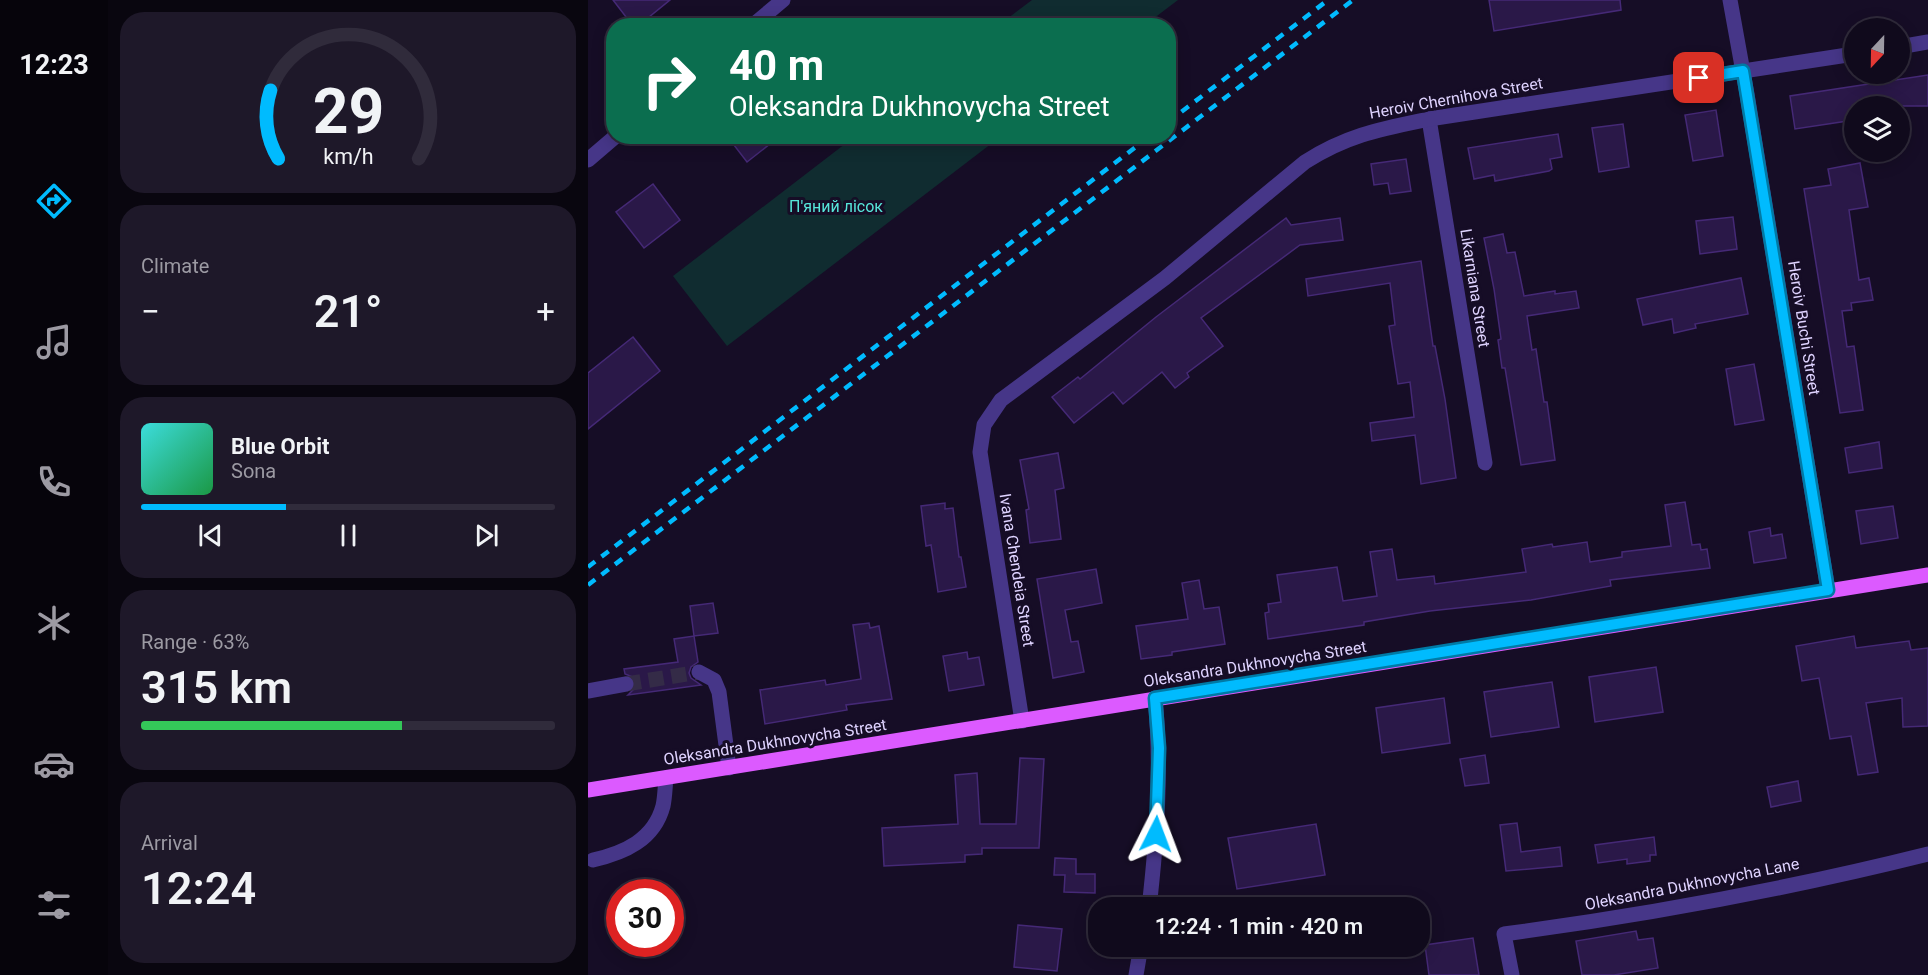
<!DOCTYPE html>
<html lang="en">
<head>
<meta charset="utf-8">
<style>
  :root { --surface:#100a1c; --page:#1e1829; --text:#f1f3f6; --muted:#9c9aa3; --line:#302b3b; --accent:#00bbfe }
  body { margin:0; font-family:Roboto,sans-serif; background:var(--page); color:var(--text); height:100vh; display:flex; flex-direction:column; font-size:22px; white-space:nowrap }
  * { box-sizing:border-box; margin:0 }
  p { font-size:20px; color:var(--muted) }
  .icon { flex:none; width:33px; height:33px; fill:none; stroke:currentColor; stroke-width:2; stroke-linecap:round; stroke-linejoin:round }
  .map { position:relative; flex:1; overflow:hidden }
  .sheet { display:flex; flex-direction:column; gap:12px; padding:12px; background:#09060f; width:480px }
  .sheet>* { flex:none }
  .banner { position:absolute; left:18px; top:18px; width:570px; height:126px; border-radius:24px; box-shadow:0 3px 15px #0003,0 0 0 2px var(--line); background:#0b6e4f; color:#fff; overflow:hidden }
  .needle { width:39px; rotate:202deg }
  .buttons { position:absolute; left:1256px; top:18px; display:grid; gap:12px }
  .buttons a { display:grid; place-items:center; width:66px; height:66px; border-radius:50%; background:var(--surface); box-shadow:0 3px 15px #0003,0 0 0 2px var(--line); font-size:30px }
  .speed { position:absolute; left:18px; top:879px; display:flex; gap:12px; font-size:30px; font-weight:700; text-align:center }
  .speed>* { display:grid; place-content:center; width:78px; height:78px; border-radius:50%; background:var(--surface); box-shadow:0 3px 15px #0003,0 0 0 2px var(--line); line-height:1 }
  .speed .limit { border:9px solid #d22; background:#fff; color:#111 }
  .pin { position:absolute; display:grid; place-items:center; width:51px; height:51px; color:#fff; margin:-26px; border-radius:12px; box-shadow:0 3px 9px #0006 }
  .me { position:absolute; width:66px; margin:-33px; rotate:3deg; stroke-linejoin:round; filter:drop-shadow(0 0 4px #0008) }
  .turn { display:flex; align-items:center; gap:21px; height:126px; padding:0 24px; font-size:27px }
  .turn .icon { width:78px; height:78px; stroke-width:2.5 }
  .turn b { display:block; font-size:42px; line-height:51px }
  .big { font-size:45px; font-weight:600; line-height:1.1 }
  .sheet .card { flex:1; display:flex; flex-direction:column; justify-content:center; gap:9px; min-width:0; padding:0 21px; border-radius:24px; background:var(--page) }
  .sheet .dial { align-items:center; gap:0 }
  .dial svg { height:156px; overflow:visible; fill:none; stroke:var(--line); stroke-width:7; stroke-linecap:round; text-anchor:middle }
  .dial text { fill:var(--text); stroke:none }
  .song { display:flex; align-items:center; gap:18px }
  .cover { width:72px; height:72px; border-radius:9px; background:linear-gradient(135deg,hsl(180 70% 55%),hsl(140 70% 35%)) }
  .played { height:6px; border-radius:3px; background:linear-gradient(90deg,var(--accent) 35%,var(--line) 35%) }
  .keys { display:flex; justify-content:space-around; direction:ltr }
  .heat { display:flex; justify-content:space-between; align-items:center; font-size:33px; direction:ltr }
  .charge { height:9px; border-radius:4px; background:linear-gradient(90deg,#34c759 63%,var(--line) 0) }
  .trip { position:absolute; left:500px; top:897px; width:342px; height:60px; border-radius:24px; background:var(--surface); box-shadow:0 3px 15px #0003,0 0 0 2px var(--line); font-weight:600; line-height:60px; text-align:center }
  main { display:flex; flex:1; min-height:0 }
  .menu { display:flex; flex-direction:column; width:108px; justify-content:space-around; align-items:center; background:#06040b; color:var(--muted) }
  .menu .icon { width:42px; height:42px }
  .menu .current { color:var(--accent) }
  .menu b { font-size:27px; color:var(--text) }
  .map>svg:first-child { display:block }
</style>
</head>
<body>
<main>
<nav class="menu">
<b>12:23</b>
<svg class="icon current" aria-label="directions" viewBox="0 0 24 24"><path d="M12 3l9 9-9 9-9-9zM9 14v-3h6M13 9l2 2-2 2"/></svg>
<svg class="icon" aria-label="music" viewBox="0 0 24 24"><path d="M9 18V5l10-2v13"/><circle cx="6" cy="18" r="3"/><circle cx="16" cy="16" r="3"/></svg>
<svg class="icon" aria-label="phone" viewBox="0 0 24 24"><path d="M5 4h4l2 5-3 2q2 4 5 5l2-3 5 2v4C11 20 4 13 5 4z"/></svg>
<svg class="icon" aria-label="climate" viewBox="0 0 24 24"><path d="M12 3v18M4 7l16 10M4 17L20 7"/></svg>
<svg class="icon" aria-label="car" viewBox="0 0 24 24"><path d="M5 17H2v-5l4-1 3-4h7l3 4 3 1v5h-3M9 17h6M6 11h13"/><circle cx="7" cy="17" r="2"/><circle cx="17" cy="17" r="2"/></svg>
<svg class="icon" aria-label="filters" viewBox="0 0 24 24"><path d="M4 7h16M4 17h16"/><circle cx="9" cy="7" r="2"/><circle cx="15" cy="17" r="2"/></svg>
</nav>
<section class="sheet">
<div class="card dial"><svg viewBox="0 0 100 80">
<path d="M14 69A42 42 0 1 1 86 69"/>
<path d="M14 69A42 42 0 0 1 10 34" stroke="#00bbfe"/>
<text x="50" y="56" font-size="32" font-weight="700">29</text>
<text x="50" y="72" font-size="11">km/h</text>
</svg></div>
<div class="card"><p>Climate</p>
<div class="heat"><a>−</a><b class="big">21°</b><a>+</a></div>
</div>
<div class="card">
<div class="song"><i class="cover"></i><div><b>Blue Orbit</b><p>Sona</p></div></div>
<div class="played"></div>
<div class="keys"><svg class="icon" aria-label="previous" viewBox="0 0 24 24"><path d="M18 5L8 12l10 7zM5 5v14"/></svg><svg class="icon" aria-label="pause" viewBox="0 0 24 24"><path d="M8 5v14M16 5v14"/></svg><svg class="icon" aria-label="next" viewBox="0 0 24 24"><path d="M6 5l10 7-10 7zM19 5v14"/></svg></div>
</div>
<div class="card"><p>Range · 63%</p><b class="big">315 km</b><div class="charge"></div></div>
<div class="card"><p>Arrival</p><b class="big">12:24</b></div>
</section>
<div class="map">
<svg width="1340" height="975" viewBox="0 0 1340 975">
  <rect width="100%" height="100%" fill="#160d26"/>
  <!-- green -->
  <g fill="#102c30">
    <polygon points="444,0 590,0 557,25 411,25"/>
    <polygon points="266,137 412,137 139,346 85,276"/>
  </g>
  <!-- building -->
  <g fill="#2a1848" stroke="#452976" stroke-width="1.5">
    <polygon points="25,0 82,0 50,26 45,26"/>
    <polygon points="901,0 1032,0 1033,10 906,31"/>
    <polygon points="1340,75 1340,106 1266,106 1266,120 1207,129 1202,96"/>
    <polygon points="1128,110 1135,156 1105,161 1097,115"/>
    <polygon points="1035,124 1041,167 1011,172 1004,128"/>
    <polygon points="970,134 974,157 962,159 964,169 961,171 907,181 906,175 886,179 880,148"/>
    <polygon points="139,136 192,136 159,162"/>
    <polygon points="818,159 823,191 802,194 800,183 786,185 783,164"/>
    <polygon points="1272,163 1280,207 1261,210 1271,280 1281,278 1285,300 1263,303 1264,310 1254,311 1259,347 1266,346 1275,410 1252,413 1216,189 1243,185 1240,169"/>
    <polygon points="65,184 92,220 56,248 28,212"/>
    <polygon points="1145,217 1149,249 1112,254 1108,221"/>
    <polygon points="698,218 703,225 752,218 755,240 712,245 613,318 635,346 599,373 601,377 587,388 574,372 535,404 525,392 486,423 464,397 490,377 492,379 568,317"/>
    <polygon points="915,234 919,253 927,252 936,296 967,291 967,294 988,291 991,308 939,316 944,350 948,349 956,402 959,402 967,460 933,465 917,368 914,368 910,340 913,339 906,289 896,238"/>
    <polygon points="833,261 845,346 847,346 857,399 868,478 833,484 827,435 784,441 782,423 826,417 822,382 810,384 801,326 807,325 802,283 720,296 718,279"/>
    <polygon points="1153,278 1160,314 1107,324 1108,328 1086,333 1084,319 1055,325 1049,299"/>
    <polygon points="45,337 72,371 0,429 0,373"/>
    <polygon points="1166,364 1176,420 1147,425 1138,369"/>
    <polygon points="1291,442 1294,468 1261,473 1257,448"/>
    <polygon points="470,453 476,488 467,490 473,539 442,543 438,510 441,509 432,460"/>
    <polygon points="1097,502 1104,545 1112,544 1113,550 1119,549 1122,568 1022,580 1023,586 943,600 842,611 776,622 776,625 680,639 677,613 681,612 680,604 693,602 689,575 749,567 755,601 789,596 782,552 804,549 809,580 846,576 847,584 938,572 934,549 964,544 965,547 999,542 1002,562 1034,557 1034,552 1083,546 1077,505"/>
    <polygon points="357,503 357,509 365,508 371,557 373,557 378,587 350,592 343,545 338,546 333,506"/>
    <polygon points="1305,506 1310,538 1273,544 1268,511"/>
    <polygon points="1182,528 1183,536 1194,534 1198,558 1166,563 1161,532"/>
    <polygon points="508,569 514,603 477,610 483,642 490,641 496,672 465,678 449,579"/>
    <polygon points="611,580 616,609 631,607 637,644 584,652 584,655 553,659 548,626 600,619 594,583"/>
    <polygon points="125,603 130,633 106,636 102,606"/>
    <polygon points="281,623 282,628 291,626 304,699 258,705 259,710 177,724 172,690 237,680 238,685 273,679 265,625"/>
    <polygon points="106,636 110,662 103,667 101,673 103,678 113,685 40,695 47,688 48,683 45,677 37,674 36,669 90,662 86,639"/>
    <polygon points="1266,636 1268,648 1321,641 1323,650 1340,648 1340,726 1315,727 1314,698 1278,703 1290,772 1270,775 1263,736 1242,739 1231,678 1214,681 1208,646"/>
    <polygon points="379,652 380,659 391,657 396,685 361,691 355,656"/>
    <polygon points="1068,667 1075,712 1007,722 1001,677"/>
    <polygon points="964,682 971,727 903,737 896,692"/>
    <polygon points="856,698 862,743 794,753 788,708"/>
    <polygon points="897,755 901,783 877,786 872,759"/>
    <polygon points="432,758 456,759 451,848 394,848 394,854 377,855 377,862 296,866 294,828 370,824 367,775 389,773 392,824 428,824"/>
    <polygon points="1210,781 1213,801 1183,807 1179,787"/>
    <polygon points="929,823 933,852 972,847 974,866 918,871 912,825"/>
    <polygon points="728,824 737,875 649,889 640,838"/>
    <polygon points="1066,837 1068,855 1062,855 1062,861 1039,864 1039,859 1010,863 1007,845"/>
    <polygon points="467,858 488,859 488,874 507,874 507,893 476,892 477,875 466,875"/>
    <polygon points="430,925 474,929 469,971 426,967"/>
    <polygon points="1048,931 1050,940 1065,938 1070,968 1026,975 994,975 988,941"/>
    <polygon points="885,938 891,975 841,975 837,945"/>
  </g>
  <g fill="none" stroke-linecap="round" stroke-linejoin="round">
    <!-- minor-tunnel -->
    <polyline stroke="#342b47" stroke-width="15" stroke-dasharray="15 8" stroke-linecap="butt" points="38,684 111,672"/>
    <!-- minor -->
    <g stroke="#463688" stroke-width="15">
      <polyline points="1142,0 1159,94 1240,590"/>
      <polyline points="164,26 195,0"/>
      <polyline points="1311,47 1340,42"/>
      <polyline points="841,119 897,463"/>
      <polyline points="0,160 28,136"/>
      <polyline points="111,672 126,680 131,692 141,768"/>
      <polyline points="0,691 38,684"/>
      <path d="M434,721L392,452L396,425L413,400L577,278L717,162C759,135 793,129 841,119L1266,54"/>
      <path d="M5,860C36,853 66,840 75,806C77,797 77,787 78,778"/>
      <path d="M561,908C569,838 574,767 567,698"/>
      <polyline points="548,975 553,946"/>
      <path d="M924,975L916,934C1058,915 1200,889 1340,854"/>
    </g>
    <!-- major -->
    <polyline stroke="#dc5aff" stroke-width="15" points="0,790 1340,575"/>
    <!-- rail -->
    <g stroke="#00bbfe" stroke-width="4.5" stroke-dasharray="9 8" stroke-linecap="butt">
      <polyline points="580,122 740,0"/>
      <polyline points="0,567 562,136"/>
      <polyline points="0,585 765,0"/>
    </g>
  </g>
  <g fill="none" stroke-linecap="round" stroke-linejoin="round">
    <defs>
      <polyline id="route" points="568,834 571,748 567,698 1240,590 1155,71 1111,78"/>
    </defs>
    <!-- route casing -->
    <use href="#route" stroke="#007aa5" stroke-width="15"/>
    <!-- route -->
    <use href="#route" stroke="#00bbfe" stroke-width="10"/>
  </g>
  <g text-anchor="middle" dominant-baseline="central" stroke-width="6" stroke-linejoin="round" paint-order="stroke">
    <!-- street labels -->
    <g font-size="16" fill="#dfd3ff" stroke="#160d26">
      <text transform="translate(868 98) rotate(-10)">Heroiv Chernihova Street</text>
      <text transform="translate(887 288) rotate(81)">Likarniana Street</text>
      <text transform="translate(1216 328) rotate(81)">Heroiv Buchi Street</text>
      <text transform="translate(429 570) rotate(81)">Ivana Chendeia Street</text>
      <text transform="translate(667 664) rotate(-9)">Oleksandra Dukhnovycha Street</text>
      <text transform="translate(187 742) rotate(-9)">Oleksandra Dukhnovycha Street</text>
      <text transform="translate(1104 884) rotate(-11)">Oleksandra Dukhnovycha Lane</text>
    </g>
    <!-- park labels -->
    <g font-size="16" fill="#57e6da" stroke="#160d26">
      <text x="248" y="206">П'яний лісок</text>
    </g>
  </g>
</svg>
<div class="buttons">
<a><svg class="needle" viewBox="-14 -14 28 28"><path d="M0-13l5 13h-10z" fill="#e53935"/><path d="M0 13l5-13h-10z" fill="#9c9aa3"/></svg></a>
<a><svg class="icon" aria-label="layers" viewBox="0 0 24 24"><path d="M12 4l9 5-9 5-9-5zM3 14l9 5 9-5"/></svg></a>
</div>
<div class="speed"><div class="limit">30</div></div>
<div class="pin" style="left:1111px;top:78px;background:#d93025"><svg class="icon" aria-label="arrive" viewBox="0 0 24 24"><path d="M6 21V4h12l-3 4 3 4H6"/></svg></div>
<svg class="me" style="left:568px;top:834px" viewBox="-20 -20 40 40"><path d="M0-17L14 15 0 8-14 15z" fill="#00bbfe" stroke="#fff" stroke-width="4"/></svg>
<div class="trip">12:24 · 1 min · 420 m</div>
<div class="banner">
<div class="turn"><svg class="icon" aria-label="right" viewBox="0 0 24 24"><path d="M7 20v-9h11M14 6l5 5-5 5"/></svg><div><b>40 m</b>Oleksandra Dukhnovycha Street</div></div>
</div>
</div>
</main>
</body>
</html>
